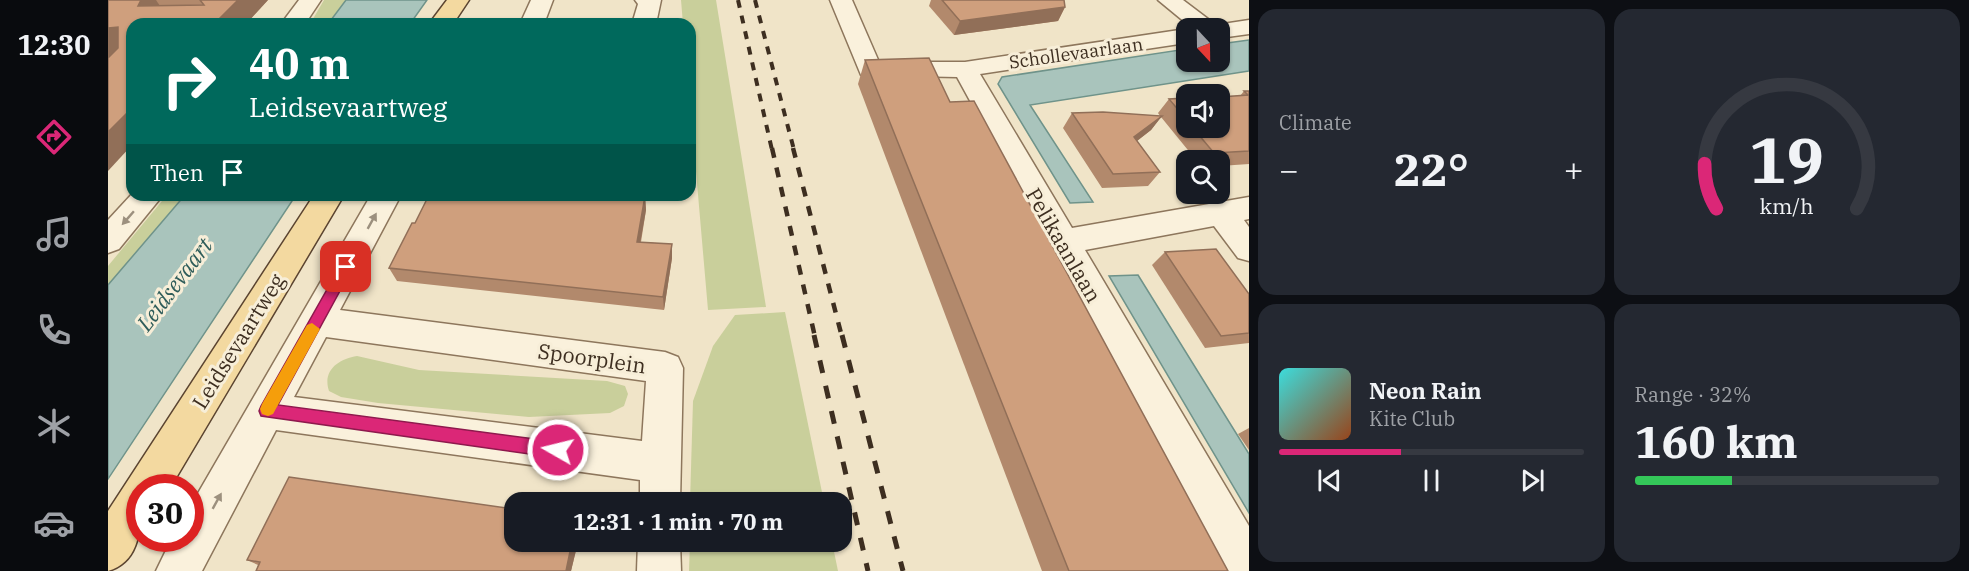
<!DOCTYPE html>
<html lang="en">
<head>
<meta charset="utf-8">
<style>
  :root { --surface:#171b24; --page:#242831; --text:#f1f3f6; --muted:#9ea1a6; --line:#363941; --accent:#db2777 }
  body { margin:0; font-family:"IBM Plex Serif",serif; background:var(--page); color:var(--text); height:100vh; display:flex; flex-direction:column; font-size:22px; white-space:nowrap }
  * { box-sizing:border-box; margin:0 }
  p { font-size:20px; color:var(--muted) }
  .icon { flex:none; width:33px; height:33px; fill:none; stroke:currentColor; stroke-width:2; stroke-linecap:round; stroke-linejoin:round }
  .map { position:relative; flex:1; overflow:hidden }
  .panel { display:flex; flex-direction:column; gap:9px; padding:9px; background:#0d0f14; width:720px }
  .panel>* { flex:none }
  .guide { position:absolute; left:18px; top:18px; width:570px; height:183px; border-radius:18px; box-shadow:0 2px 4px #0004; background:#00695c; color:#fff; overflow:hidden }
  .needle { width:39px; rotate:158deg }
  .tools { position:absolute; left:1068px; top:18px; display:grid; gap:12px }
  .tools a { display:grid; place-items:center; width:54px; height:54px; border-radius:12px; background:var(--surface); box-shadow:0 2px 4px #0004; font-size:30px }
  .speed { position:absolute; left:18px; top:474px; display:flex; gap:12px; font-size:30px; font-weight:700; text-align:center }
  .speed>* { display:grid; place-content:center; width:78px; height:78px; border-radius:50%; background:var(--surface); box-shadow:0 2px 4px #0004; line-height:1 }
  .speed .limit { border:9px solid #d22; background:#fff; color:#111 }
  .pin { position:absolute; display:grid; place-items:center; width:51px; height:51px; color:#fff; margin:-26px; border-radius:12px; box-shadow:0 3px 9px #0006 }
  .me { position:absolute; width:66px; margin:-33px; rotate:278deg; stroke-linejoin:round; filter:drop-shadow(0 0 4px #0008) }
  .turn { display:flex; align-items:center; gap:21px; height:126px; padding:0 24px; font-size:27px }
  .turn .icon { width:78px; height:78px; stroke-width:2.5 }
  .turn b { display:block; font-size:42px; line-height:51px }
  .then { display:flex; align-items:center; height:57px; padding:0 24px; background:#0003; gap:12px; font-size:22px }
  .big { font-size:45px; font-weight:700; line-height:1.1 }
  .panel .tile { flex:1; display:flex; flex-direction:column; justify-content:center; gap:9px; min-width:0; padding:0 21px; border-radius:18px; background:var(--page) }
  .panel .dial { align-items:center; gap:0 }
  .dial svg { height:156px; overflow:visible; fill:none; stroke:var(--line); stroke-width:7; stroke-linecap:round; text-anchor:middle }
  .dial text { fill:var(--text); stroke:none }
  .song { display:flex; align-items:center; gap:18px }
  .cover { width:72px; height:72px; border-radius:9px; background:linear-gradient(135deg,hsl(180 70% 55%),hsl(20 70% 35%)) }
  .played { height:6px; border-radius:3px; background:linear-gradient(90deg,var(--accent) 40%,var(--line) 40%) }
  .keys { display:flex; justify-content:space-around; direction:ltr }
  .heat { display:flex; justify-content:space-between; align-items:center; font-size:33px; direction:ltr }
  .charge { height:9px; border-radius:4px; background:linear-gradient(90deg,#34c759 32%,var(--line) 0) }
  .panel .tiles { flex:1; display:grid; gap:9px; grid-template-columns:repeat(2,1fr) }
  .trip { position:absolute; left:396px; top:492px; width:348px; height:60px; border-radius:18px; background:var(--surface); box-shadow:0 2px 4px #0004; font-weight:700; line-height:60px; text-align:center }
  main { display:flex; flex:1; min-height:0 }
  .tab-bar { display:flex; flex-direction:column; width:108px; justify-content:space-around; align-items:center; background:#090b0e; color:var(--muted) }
  .tab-bar .icon { width:42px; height:42px }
  .tab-bar .on { color:var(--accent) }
  .tab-bar b { font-size:27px; color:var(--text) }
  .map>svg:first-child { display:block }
</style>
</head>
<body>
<main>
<nav class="tab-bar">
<b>12:30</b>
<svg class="icon on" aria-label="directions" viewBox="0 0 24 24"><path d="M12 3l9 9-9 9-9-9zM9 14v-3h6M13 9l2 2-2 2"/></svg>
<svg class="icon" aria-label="music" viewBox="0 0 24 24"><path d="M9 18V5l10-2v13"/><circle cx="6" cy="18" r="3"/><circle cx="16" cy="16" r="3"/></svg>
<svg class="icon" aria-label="phone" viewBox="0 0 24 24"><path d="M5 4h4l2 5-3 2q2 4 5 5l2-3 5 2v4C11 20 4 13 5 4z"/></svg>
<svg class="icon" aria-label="climate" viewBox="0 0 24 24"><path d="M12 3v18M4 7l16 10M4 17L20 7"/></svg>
<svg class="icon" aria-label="car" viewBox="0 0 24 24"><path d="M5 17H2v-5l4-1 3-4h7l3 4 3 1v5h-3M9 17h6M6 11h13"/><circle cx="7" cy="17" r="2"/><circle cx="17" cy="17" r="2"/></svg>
</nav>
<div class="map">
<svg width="1141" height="571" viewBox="0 0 1141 571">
  <rect width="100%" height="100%" fill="#f0e4c8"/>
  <!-- green -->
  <g fill="#c9cf9b">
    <polygon points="216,0 238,0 220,24 202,24"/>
    <polygon points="573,0 608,0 658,307 600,310 582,102 582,24 575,24"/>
    <polygon points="59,195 82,195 0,295 0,266"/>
    <polygon points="677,312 716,502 582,502 585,401 605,346 627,315"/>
    <path d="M249,356L311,370L499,381L517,386L520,394L516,406L502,413L421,417L270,403L233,397L221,391C214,370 231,359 249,356Z"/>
    <polygon points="582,542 724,542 730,571 581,571"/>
  </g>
  <!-- water -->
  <g fill="#a9c4bc" stroke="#6f938a" stroke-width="1.5">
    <polygon points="238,0 319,0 302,24 220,24"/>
    <polygon points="1141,40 1141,71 922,105 985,202 962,203 890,84 894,77 1078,49 1078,62 1112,62 1112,44"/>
    <polygon points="77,195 188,195 0,479 0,285"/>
    <polygon points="1030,275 1141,454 1141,513 1001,276"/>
  </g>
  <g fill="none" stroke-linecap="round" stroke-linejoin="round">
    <defs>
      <g id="minor">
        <polygon points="191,0 213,0 197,24 173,24"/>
        <polygon points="423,0 445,0 436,24 412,24"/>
        <polygon points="527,0 553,0 548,24 524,24 530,4"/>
        <polygon points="722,0 744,0 771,62 857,62 1078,29 1078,43 872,74 964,228 1141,197 1141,219 1136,220 1141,227 1141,261 1130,258 1106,226 977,250 1141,526 1141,571 1119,571 849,77 753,75"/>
        <polygon points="1050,0 1075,0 1108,25 1141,20 1141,34 1112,38 1112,28 1084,28"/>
        <polygon points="24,194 55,195 11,249 0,253 0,220"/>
        <path d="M263,195H293L232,310L557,352L570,357L575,368L572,502H532V480L168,430L94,571H48L64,538H82V507ZM218,337L538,381L534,441L186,397Z"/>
        <polygon points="530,542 572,542 573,571 529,571"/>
      </g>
      <g id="major">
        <polygon points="339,0 361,0 345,24 321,24"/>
        <path d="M206,195H236L62,488H32C32,519 37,560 0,571V511Z"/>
      </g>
    </defs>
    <!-- minor casing -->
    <use href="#minor" stroke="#8d765c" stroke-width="3"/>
    <!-- major casing -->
    <use href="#major" stroke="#5b4430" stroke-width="3"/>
    <!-- minor -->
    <use href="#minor" fill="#faf1dc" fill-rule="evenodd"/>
    <!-- major -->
    <use href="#major" fill="#f3d9a0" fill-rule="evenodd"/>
    <!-- rail-far2 -->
    <g stroke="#3d2e20" stroke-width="4" stroke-dasharray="8 8" stroke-linecap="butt">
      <polyline points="630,0 664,150"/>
      <polyline points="647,0 686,150"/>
    </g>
    <!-- rail-far1 -->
    <g stroke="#3d2e20" stroke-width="4.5" stroke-dasharray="10 10" stroke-linecap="butt">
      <polyline points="664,148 707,337"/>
      <polyline points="685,148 734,337"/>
    </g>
    <!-- rail -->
    <g stroke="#3d2e20" stroke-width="5" stroke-dasharray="13 13" stroke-linecap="butt">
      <polyline points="706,335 760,571"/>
      <polyline points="734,335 795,571"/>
    </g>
  </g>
  <!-- wall -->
  <g fill="#b2896c">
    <polygon points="0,0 160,0 138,24 24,24"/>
    <polygon points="823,0 956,0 957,7 950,21 846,35 821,6"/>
    <polygon points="757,60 842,102 1120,571 934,571 750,84"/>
    <polygon points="1136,91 1141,91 1141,164 1112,166 1112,160 1088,160 1053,117 1043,130 1029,141 1052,172 1040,186 994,188 955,128 964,113 1052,116 1050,113 1061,99 1078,98 1078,128 1112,128 1132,96"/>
    <polygon points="537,196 538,210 533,242 564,244 564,258 556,310 289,281 281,268 307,223"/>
    <polygon points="1057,252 1141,294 1141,343 1097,348 1044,265"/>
    <polygon points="1141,428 1141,450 1130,434"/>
    <polygon points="470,542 463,571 148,571 150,565 139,560"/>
  </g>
  <!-- shaded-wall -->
  <g fill="#916f58">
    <polygon points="33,0 48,0 58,15 30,6"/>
    <polygon points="130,0 160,0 138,24 106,24"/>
    <polygon points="957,7 950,21 846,35 852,21"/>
    <polygon points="10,27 24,44 0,62 0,28"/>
    <polygon points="24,108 24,145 0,171 0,132"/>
    <polygon points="1054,116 1043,130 1016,151 1026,137"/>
    <polygon points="537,196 538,210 530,255 529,242"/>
    <polygon points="564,244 564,258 556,310 555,297"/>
    <polygon points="464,542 470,542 463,571 458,571"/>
  </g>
  <!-- building -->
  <g fill="#cf9f7d" stroke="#916f58" stroke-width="1.5">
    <polygon points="0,0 33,0 30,6 96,5 92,0 130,0 106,24 24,24 24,108 0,132 0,58 10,48 10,27 0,28"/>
    <polygon points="834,0 956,0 957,7 852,21"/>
    <polygon points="821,58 842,102 866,101 1120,571 961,571 757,60"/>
    <polygon points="1136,91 1141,91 1141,151 1106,153 1085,128 1112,128 1112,97 1140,95"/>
    <polygon points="1078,98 1078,119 1061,99"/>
    <polygon points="995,112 1054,116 1026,137 1052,172 1005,174 964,113"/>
    <polygon points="321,195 521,195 537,196 529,242 564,244 555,297 281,268 304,223 307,223"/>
    <polygon points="1108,249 1141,294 1141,333 1113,336 1057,252"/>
    <polygon points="181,477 406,509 406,542 464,542 458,571 148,571 152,562 139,560"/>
  </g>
  <!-- one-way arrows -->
  <defs><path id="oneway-solid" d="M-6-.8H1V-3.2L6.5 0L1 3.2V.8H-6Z" transform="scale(1.5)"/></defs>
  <g fill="#9c907e">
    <use href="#oneway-solid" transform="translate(20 218) rotate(131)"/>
    <use href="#oneway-solid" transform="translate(264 221) rotate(-61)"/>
    <use href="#oneway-solid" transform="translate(109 501) rotate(-61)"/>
  </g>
  <!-- route -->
  <polygon fill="#db2777" stroke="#8e194d" stroke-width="1.5" points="238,262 245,267 170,405 450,442 456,444 459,450 456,456 450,458 153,416 151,411 153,406 234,263"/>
  <!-- slow -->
  <polygon fill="#f59e0b" points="204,323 212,329 165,414 160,416 154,414 152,409 154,404 199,325"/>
  <g text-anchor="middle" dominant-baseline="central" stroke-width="6" stroke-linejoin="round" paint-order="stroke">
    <!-- far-street labels -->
    <g font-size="18" fill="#3d2e20" stroke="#f7eed8">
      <text transform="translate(968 53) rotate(-8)">Schollevaarlaan</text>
    </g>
    <!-- street labels -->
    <g font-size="21" fill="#3d2e20" stroke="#f7eed8">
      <text transform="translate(956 245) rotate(60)">Pelikaanlaan</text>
      <text transform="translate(130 341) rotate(-58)">Leidsevaartweg</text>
      <text transform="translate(484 358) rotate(8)">Spoorplein</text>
    </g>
    <!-- water labels -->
    <g font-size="22" font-style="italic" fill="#2f5d5a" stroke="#f7eed8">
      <text transform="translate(66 284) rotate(-53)">Leidsevaart</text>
    </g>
  </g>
</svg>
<div class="tools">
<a><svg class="needle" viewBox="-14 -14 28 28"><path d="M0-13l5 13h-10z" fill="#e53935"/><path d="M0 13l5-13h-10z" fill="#9ea1a6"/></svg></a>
<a><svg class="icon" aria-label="sound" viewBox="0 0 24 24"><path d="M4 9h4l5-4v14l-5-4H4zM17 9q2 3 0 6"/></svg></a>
<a><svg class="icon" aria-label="search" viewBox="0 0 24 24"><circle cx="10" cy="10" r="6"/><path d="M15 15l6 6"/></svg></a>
</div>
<div class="speed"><div class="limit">30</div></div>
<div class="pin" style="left:238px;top:267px;background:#d93025"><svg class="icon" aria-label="arrive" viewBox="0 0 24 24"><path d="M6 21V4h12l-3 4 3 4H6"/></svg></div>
<svg class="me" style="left:450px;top:450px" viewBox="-20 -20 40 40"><circle r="17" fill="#db2777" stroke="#fff" stroke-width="3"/><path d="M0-11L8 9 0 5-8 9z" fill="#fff"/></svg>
<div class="trip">12:31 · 1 min · 70 m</div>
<div class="guide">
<div class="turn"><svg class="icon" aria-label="right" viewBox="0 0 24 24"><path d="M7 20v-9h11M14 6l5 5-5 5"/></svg><div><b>40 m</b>Leidsevaartweg</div></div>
<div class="then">Then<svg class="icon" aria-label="arrive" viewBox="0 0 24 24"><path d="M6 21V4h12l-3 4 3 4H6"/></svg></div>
</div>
</div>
<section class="panel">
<div class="tiles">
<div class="tile"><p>Climate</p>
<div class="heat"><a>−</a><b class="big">22°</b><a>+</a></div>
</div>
<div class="tile dial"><svg viewBox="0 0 100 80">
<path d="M14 69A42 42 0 1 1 86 69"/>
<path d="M14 69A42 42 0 0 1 8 46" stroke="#db2777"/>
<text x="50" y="56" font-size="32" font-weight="700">19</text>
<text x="50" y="72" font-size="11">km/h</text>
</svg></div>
<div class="tile">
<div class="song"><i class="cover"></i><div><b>Neon Rain</b><p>Kite Club</p></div></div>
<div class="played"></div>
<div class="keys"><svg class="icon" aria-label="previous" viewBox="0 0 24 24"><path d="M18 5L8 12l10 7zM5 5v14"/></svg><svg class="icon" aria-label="pause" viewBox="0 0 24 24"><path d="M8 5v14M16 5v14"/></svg><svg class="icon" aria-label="next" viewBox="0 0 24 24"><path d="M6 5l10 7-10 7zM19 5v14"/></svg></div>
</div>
<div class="tile"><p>Range · 32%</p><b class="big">160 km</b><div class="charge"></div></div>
</div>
</section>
</main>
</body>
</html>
